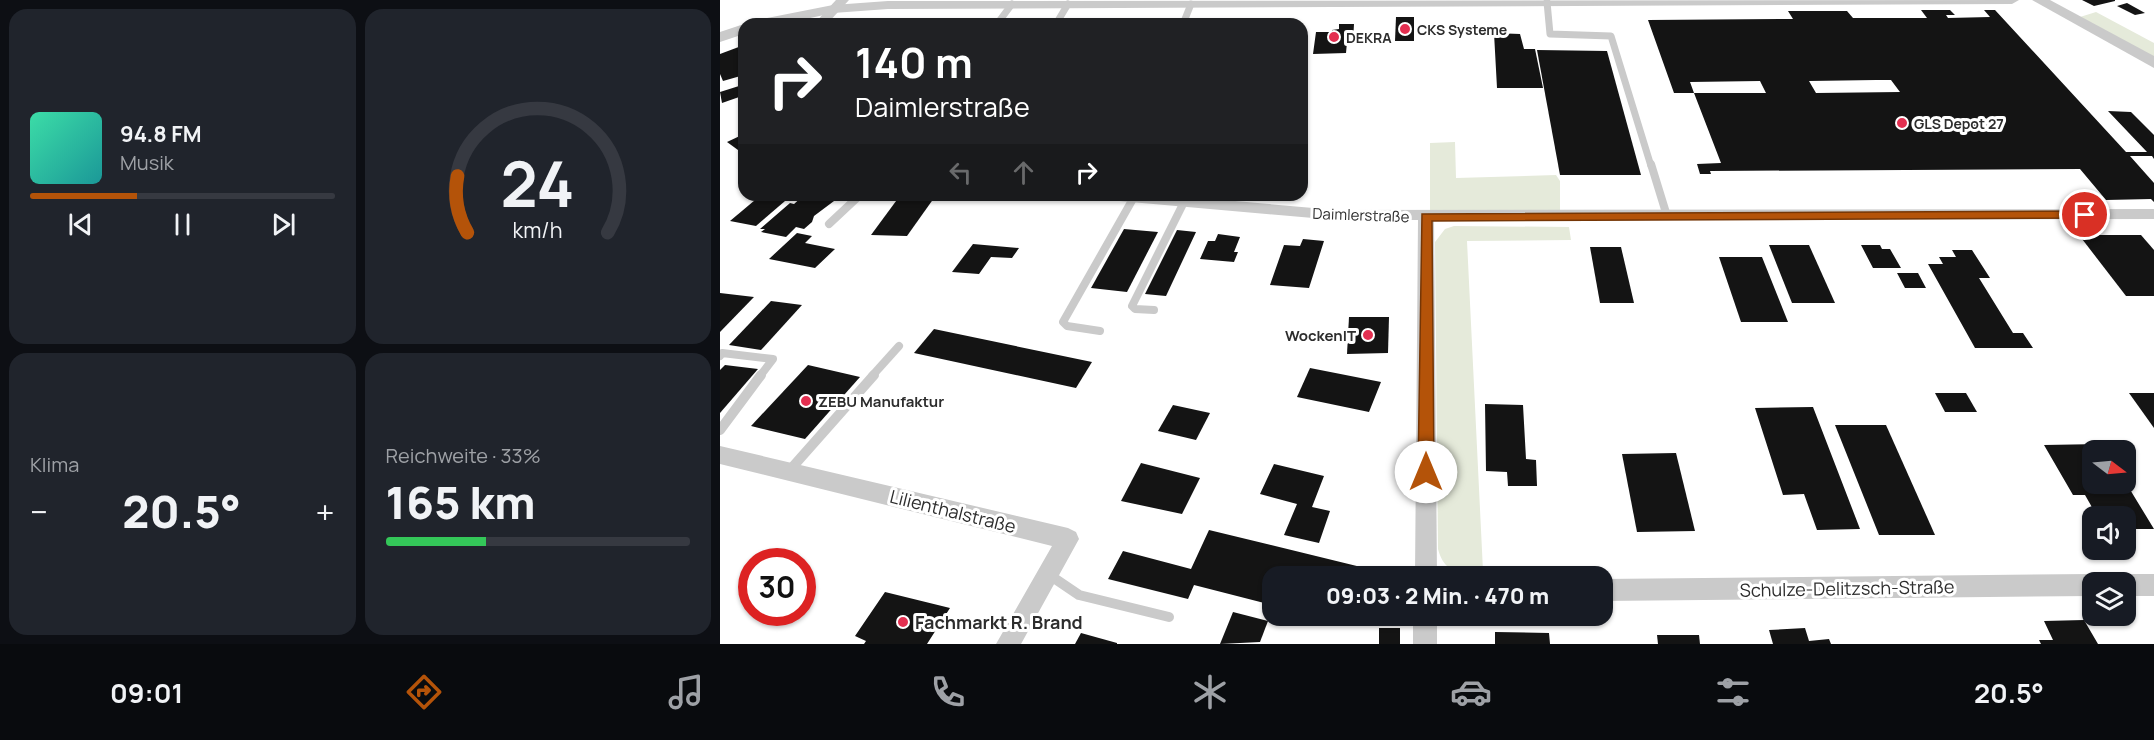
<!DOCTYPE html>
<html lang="de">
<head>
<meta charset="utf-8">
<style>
  :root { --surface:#171b24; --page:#20242c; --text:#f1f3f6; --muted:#9ea1a6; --line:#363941; --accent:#b45309 }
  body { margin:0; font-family:Manrope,sans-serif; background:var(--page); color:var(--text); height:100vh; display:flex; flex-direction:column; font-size:22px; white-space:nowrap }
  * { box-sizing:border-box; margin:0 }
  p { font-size:20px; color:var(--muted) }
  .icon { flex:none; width:33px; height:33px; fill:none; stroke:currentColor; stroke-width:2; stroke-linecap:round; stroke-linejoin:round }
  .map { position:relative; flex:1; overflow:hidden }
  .details { display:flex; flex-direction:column; gap:9px; padding:9px; background:#0d0f14; width:720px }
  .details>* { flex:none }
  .top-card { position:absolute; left:18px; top:18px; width:570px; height:183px; border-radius:18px; box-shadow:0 2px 4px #0004; background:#202124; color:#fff; overflow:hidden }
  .needle { width:39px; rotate:106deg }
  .controls { position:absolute; left:1362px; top:440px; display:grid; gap:12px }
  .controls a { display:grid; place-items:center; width:54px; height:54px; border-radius:12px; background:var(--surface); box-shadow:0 2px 4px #0004; font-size:30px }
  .speed { position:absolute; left:18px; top:548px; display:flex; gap:12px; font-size:30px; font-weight:700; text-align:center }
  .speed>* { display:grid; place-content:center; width:78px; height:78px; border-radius:50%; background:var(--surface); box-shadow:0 2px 4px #0004; line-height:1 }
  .speed .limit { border:9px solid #d22; background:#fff; color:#111 }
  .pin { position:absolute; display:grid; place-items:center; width:51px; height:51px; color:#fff; margin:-26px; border:3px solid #fff; border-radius:50%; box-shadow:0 2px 6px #0007 }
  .me { position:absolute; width:66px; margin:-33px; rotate:0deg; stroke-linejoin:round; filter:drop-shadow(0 0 4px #0008) }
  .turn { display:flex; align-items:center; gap:21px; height:126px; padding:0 18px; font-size:27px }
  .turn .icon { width:78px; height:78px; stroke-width:2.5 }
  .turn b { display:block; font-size:42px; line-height:51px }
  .lanes { display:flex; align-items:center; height:57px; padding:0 18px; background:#0003; justify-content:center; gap:30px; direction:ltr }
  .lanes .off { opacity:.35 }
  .big { font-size:45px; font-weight:800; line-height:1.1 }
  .details .widget { flex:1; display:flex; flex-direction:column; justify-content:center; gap:9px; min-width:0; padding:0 21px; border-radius:18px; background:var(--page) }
  .details .dial { align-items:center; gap:0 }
  .dial svg { height:156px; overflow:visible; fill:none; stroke:var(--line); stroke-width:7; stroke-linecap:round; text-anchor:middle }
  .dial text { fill:var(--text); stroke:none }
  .song { display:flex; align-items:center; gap:18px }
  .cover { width:72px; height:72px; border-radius:9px; background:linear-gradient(135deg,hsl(160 70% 55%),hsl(180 70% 35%)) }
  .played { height:6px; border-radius:3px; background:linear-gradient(90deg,var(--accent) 35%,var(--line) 35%) }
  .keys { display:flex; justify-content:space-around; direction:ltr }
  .heat { display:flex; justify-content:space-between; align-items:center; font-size:33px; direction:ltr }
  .charge { height:9px; border-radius:4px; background:linear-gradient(90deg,#34c759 33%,var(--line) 0) }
  .details .tiles { flex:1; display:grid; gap:9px; grid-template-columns:repeat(2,1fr) }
  .trip { position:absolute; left:542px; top:566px; width:351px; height:60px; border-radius:18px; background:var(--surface); box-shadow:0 2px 4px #0004; font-weight:800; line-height:60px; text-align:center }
  .tab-bar { display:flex; height:96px; justify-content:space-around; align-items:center; background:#090b0e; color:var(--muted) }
  .tab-bar .icon { width:42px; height:42px }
  .tab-bar .on { color:var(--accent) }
  .tab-bar b { font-size:27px; color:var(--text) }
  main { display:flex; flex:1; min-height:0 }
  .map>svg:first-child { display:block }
</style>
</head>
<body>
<main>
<section class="details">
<div class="tiles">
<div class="widget">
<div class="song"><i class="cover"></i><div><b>94.8 FM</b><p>Musik</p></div></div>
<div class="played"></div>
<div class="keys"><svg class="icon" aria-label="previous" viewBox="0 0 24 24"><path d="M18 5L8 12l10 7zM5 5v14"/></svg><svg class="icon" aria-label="pause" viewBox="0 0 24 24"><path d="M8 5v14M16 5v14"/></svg><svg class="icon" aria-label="next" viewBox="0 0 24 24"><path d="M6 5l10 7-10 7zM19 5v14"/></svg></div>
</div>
<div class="widget dial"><svg viewBox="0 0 100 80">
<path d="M14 69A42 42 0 1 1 86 69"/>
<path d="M14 69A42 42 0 0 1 9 40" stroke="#b45309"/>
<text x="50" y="56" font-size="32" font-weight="700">24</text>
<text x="50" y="72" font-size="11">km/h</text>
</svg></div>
<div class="widget"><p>Klima</p>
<div class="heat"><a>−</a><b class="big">20.5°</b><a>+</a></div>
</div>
<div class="widget"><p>Reichweite · 33%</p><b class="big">165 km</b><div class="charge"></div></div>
</div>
</section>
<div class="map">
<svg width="1434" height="644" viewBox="0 0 1434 644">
  <rect width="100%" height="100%" fill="#fff"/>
  <!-- green -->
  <g fill="#e5eada">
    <polygon points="1376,12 1434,43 1434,57 1360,17"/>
    <polygon points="735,142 736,178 836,175 840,181 840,211 710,212 710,143"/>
    <path d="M734,226L849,227L851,240L747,241L763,571C740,572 725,575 718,549L715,242L725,229Z"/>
  </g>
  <!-- building -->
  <g fill="#141414" fill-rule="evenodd">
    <polygon points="1362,0 1395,0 1395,1 1374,6"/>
    <polygon points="1407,3 1425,13 1415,15 1397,6"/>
    <path d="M1201,10H1230L1235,15H1226L1228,18L1270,17L1264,10H1275L1406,152H1427L1388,111L1411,112L1434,135V159L1432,156H1410L1434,183V202L1431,199L1386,200L1360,169L990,171L991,174H980L977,164L1001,163L974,93H954L928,20L1073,19L1068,11H1127L1133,18H1207ZM1156,80H1171L1180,92L1096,93L1089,81ZM1040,81L1046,93H974L970,82Z"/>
    <polygon points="676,17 694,17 694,41 675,41"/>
    <polygon points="531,20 561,20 560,24 530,24"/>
    <polygon points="619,24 634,24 633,42 627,42 626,53 593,54 596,32 612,32 612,30 619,29"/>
    <polygon points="774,33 800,34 804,49 815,49 823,88 777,88"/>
    <polygon points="24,45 24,75 3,81 0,74 0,54"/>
    <polygon points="817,50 887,51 921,175 840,175"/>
    <polygon points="19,86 22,96 2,103 0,92"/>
    <polygon points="24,134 24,146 18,150 7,142"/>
    <polygon points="41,195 72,195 36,226 10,221"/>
    <polygon points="84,195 122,195 94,216 92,222 84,229 76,227 66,237 41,232 45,229 40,229 70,203 74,204"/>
    <polygon points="179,197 214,198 187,236 151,235"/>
    <polygon points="404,229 438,232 407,292 371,288"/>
    <polygon points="457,230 476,232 446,296 425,294"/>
    <polygon points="77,233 92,236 85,243 115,249 95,268 49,259"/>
    <polygon points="498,234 520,237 514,252 518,252 514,262 480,259 488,241 495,241"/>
    <polygon points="1359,235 1421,235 1434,250 1434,296 1406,296"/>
    <polygon points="583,239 604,241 589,288 550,285 564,245 580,246"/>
    <polygon points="253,244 299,248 292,258 271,257 259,274 232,272"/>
    <polygon points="1049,245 1089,245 1115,303 1072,303"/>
    <polygon points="1141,245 1160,245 1162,249 1170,249 1181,268 1153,268"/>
    <polygon points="870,247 901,247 914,303 880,303"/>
    <polygon points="1232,250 1252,250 1270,278 1259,278 1293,333 1303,333 1313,348 1255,348 1208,264 1223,264 1219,257 1236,257"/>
    <polygon points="999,257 1042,257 1068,322 1021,322"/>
    <polygon points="1177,273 1198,273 1206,288 1185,288"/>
    <polygon points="0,293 34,297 0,332"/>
    <polygon points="51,301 82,305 41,350 9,345"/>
    <polygon points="629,317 669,317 668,353 627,354"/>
    <polygon points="214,329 372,362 356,388 194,353"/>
    <polygon points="5,365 38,369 0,413 0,370"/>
    <polygon points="88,365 140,377 85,439 31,426"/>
    <polygon points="590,368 661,382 649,412 577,397"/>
    <polygon points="1215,393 1246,393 1257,412 1225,412"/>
    <polygon points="1409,393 1434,393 1434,428"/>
    <polygon points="765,404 803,405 806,459 816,460 817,486 788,486 787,472 766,471"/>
    <polygon points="453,405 490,413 476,440 438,431"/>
    <polygon points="1093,407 1140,529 1097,530 1084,494 1063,495 1035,408"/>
    <polygon points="1115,425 1166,425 1215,535 1159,535"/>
    <polygon points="1381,444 1385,450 1372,450 1372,483 1406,483 1434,529 1406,529 1406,516 1377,516 1365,495 1353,495 1324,445"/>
    <polygon points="956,453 975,531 917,532 902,454"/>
    <polygon points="421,463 480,478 462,514 401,501"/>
    <polygon points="554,464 604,476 592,507 610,511 599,543 564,535 577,504 540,494"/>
    <polygon points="489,530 649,569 647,576 552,576 552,605 474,585 468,599 388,579 403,551 471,569"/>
    <polygon points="165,592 230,608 207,644 144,644 146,641 135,636"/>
    <polygon points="513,612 548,621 540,642 500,644"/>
    <polygon points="595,615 635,615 632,625"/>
    <polygon points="1364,620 1378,644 1321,644 1319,640 1333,640 1324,621"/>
    <rect x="659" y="628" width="21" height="16"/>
    <polygon points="1085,628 1089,641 1109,639 1111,644 1053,644 1049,630"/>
    <polygon points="775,632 829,633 830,644 775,644"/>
    <polygon points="361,633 397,643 397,644 355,644"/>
    <polygon points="937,635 979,635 980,644 938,644"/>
  </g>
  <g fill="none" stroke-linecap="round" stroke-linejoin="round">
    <!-- service-far2 -->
    <g stroke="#cacaca" stroke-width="7">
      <polyline points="827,2 830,34 891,36 931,166"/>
      <polyline points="277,24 292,4"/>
      <polyline points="336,24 348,4"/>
      <polyline points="463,24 471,4"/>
    </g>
    <!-- service-far1 -->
    <g stroke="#cacaca" stroke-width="8">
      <polyline points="931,164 947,216"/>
      <polyline points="109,224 140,195"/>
      <polyline points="434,310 415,309 412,306 464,202"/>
      <polyline points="380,331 347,326 343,322 414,197"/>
      <polyline points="0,356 2,353 53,359 40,376"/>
      <polyline points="152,376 179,346"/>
    </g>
    <!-- service -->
    <g stroke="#cacaca" stroke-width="10">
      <polyline points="0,430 41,375"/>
      <polyline points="69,471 154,375"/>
      <polyline points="328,574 359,595 449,617"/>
    </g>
    <!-- minor -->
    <g fill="#cacaca" fill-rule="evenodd">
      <polygon points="116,0 129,0 107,24 94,24"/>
      <polygon points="380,195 447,195 616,210 1434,209 1434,219 714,220 717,576 695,576 698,220 616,220 388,200"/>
      <polygon points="0,446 348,528 356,532 359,539 301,644 276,644 332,546 0,464"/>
      <polygon points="1372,574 1380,577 1382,582 1372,582 1372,596 882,601 882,579"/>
      <polygon points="1406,574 1434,574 1434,596 1406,596 1406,582 1396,582 1398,577"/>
      <rect x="693" y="615" width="24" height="29"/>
    </g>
    <!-- tertiary -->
    <g fill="#cacaca" fill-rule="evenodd">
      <polygon points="1299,0 1292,4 168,9 113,13 63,24 34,24 42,19 113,5 168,1"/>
      <polygon points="1312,0 1330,0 1434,56 1434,68"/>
      <polygon points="24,24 24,34 0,42 0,32"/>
    </g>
  </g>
  <!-- route -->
  <polygon fill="#b45309" stroke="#753606" stroke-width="1.5" points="1365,211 1371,215 1369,218 712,221 714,472 712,477 706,479 700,477 698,472 702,214"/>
  <!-- markers -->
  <g fill="#e32f50" stroke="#fff" stroke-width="2">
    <circle cx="685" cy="29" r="6"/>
    <circle cx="614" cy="37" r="6"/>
    <circle cx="1182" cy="123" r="6"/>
    <circle cx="648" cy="335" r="6"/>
    <circle cx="86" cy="401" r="6"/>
    <circle cx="183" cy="622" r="6"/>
  </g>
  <g text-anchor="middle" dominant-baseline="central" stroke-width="6" stroke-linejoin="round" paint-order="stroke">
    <!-- far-poi labels -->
    <g font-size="14" font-weight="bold" fill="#2d2d2d" stroke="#fff" text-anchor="start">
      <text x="697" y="29">CKS Systeme</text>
      <text x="626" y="37">DEKRA</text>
      <text x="1194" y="123">GLS Depot 27</text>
    </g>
    <!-- street labels -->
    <g font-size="15" fill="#2d2d2d" stroke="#fff">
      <text transform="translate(641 215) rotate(2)">Daimlerstraße</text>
    </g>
    <!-- poi labels -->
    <g font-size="15" font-weight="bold" fill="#2d2d2d" stroke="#fff" text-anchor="end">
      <text x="636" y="335">WockenIT</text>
      <text x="98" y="401" text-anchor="start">ZEBU Manufaktur</text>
    </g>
    <!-- near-street labels -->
    <g font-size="18" fill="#2d2d2d" stroke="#fff">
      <text transform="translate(233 511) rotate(14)">Lilienthalstraße</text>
      <text transform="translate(1127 588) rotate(-1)">Schulze-Delitzsch-Straße</text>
    </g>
    <!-- near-poi labels -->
    <g font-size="18" font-weight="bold" fill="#2d2d2d" stroke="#fff" text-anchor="start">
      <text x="195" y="622">Fachmarkt R. Brand</text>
    </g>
  </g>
</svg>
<div class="controls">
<a><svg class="needle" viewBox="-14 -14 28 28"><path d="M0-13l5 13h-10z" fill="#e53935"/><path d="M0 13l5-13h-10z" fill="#9ea1a6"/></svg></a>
<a><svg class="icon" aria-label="sound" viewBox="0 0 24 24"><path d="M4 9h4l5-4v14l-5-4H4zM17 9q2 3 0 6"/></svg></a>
<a><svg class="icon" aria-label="layers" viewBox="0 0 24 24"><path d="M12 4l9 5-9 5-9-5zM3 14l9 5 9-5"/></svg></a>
</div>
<div class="speed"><div class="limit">30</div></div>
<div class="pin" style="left:1365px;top:215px;background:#d93025"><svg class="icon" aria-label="arrive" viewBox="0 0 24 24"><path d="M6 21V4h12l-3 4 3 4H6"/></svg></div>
<svg class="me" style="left:706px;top:472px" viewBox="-20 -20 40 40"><circle r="19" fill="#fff"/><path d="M0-13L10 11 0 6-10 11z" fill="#b45309"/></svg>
<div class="trip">09:03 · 2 Min. · 470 m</div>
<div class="top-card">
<div class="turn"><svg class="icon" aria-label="right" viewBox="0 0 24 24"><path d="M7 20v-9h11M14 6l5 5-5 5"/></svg><div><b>140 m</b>Daimlerstraße</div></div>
<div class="lanes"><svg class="icon off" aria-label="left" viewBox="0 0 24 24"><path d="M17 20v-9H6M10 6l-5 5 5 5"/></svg><svg class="icon off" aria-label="ahead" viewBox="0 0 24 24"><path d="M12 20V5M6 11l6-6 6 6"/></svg><svg class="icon" aria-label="right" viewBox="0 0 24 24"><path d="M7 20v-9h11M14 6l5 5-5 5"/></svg></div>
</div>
</div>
</main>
<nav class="tab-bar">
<b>09:01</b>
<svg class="icon on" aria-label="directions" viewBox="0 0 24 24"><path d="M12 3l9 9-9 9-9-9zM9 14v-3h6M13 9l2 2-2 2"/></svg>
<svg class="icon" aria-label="music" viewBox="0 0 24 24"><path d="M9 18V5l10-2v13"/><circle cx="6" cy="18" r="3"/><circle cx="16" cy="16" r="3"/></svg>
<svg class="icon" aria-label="phone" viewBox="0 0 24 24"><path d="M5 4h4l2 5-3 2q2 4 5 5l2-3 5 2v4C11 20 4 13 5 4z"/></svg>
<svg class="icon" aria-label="climate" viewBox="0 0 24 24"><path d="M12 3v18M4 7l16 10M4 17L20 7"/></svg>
<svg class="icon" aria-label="car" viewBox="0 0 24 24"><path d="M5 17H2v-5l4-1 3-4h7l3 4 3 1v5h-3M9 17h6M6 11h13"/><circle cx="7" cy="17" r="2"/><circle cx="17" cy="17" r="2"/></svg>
<svg class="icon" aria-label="filters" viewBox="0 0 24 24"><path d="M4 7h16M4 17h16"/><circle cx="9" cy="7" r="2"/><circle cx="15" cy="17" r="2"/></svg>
<b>20.5°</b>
</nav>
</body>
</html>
